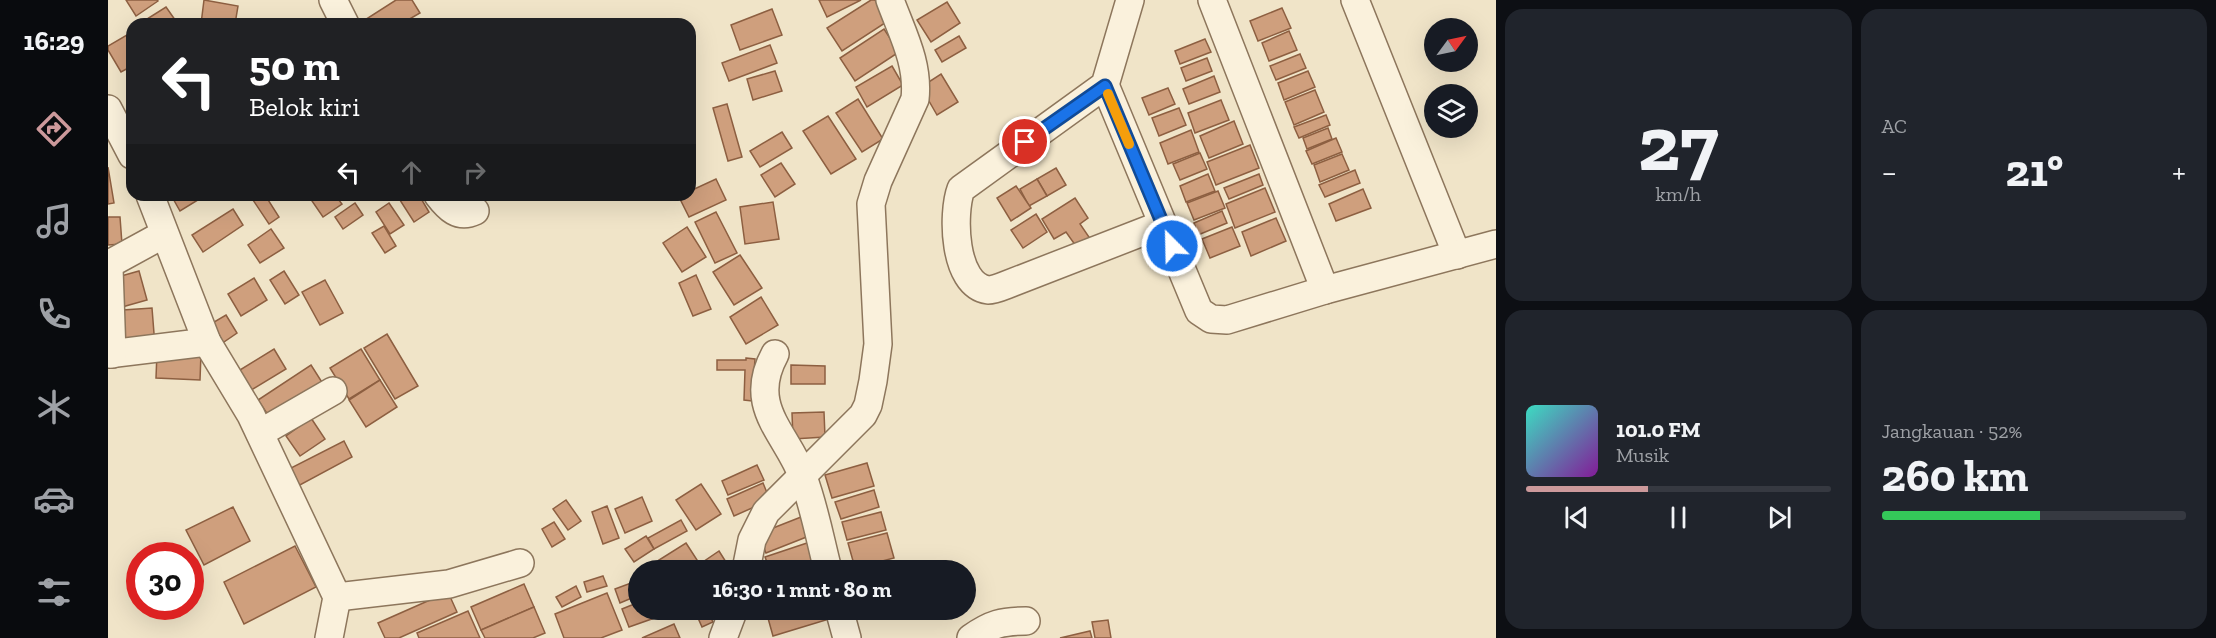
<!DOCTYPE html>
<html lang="id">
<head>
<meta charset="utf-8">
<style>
  :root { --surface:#171b24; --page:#20242c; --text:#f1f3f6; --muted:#9ea1a6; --line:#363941; --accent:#cc999b }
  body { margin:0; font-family:"Zilla Slab",serif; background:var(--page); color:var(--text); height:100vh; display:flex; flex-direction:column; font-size:22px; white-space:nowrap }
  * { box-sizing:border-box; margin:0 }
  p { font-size:20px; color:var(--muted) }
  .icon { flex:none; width:33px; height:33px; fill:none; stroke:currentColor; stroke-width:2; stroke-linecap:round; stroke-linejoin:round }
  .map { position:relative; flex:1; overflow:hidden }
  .side { display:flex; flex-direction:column; gap:9px; padding:9px; background:#0d0f14; width:720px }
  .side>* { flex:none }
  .top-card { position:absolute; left:18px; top:18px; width:570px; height:183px; border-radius:18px; box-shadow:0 6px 24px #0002; background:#202124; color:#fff; overflow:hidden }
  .needle { width:39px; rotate:57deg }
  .fabs { position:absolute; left:1316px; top:18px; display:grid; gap:12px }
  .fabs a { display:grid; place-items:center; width:54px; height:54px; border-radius:50%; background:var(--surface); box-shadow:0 6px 24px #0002; font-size:30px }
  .speed { position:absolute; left:18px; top:542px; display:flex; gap:12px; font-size:30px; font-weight:700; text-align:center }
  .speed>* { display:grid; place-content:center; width:78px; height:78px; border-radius:50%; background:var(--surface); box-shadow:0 6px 24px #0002; line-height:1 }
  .speed .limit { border:9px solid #d22; background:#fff; color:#111 }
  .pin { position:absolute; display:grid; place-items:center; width:51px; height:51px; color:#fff; margin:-26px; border:3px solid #fff; border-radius:50%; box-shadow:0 2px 6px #0007 }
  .me { position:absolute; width:66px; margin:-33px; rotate:337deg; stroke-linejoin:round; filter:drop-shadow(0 0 4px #0008) }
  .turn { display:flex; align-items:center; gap:21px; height:126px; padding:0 24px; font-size:27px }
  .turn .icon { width:78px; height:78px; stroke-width:2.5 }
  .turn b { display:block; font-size:42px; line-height:51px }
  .lanes { display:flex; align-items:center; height:57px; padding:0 24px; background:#0003; justify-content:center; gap:30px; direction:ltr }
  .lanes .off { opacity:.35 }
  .big { font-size:45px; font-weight:700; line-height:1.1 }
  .side .card { flex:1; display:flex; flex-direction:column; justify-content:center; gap:9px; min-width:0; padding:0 21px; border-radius:18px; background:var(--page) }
  .side .dial { align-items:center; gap:0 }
  .dial b { font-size:78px; line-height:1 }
  .song { display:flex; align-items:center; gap:18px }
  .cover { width:72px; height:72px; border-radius:9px; background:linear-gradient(135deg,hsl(170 70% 55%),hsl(290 70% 35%)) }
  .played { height:6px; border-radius:3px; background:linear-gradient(90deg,var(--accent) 40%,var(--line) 40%) }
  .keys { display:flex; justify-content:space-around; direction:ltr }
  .heat { display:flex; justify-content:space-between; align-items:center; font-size:33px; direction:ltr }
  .charge { height:9px; border-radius:4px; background:linear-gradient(90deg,#34c759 52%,var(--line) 0) }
  .side .tiles { flex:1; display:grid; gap:9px; grid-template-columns:repeat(2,1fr) }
  .trip { position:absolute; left:520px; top:560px; width:348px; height:60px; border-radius:30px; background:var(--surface); box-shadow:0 6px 24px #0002; font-weight:700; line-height:60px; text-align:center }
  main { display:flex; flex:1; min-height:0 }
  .tab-bar { display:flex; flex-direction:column; width:108px; justify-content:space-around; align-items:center; background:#090b0e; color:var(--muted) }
  .tab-bar .icon { width:42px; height:42px }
  .tab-bar .active { color:var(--accent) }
  .tab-bar b { font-size:27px; color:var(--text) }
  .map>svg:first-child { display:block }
</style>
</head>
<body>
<main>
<nav class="tab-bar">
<b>16:29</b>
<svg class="icon active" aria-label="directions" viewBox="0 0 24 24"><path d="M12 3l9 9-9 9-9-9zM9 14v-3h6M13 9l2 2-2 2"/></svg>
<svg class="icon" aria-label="music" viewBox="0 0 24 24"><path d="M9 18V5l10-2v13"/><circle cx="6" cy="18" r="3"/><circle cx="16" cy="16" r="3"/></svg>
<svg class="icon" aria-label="phone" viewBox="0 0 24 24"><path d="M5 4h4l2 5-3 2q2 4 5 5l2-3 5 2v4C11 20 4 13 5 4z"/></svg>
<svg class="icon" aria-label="climate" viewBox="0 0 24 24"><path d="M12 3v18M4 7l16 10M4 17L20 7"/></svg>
<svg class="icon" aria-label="car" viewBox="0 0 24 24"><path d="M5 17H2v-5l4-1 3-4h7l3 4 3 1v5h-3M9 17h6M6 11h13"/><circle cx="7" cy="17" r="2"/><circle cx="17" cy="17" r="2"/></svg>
<svg class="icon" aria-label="filters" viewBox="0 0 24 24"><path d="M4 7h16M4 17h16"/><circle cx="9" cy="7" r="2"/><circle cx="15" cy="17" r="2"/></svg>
</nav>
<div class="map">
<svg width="1388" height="638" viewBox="0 0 1388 638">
  <rect width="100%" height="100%" fill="#f0e4c8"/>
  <!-- building -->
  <g fill="#cf9f7d" stroke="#8d5f41" stroke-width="1.5">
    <polygon points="18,0 49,0 50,1 28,16"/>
    <polygon points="96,0 130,6 127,24 93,24"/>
    <polygon points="288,0 304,0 312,13 293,24 252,23"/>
    <polygon points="711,0 753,0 719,17"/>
    <polygon points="763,0 767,0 780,21 734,51 719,28"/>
    <polygon points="839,2 852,23 823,42 809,20"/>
    <polygon points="58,7 70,24 42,24 39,19"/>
    <polygon points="1174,8 1183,28 1150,41 1142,21"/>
    <polygon points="664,9 674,35 632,50 623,25"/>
    <polygon points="776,29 791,52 747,81 732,58"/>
    <polygon points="1181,31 1189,50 1161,61 1154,43"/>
    <polygon points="24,32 24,66 13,72 0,50 0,46"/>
    <polygon points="851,36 858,48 834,62 827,50"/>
    <polygon points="1097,39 1103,52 1072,64 1067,51"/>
    <polygon points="662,45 669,63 621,81 614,63"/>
    <polygon points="1192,54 1198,68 1168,80 1162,66"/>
    <polygon points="1099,58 1104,71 1078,81 1073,68"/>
    <polygon points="784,66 795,85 759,107 748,87"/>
    <polygon points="667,71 674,91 645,100 639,79"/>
    <polygon points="1200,71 1207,87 1176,100 1170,83"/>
    <polygon points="833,74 850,102 829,115 813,87"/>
    <polygon points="1106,76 1112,92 1081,104 1075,89"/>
    <polygon points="1060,88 1067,104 1041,115 1034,98"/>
    <polygon points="1207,90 1216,112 1186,125 1177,102"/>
    <polygon points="750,99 775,139 754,152 728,113"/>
    <polygon points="1113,100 1121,120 1087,133 1080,113"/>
    <polygon points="619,104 634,157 620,161 605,108"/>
    <polygon points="1071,108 1078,125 1051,136 1044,118"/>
    <polygon points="1218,115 1222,125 1191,138 1186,127"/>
    <polygon points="720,116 748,159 723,174 695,131"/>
    <polygon points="1126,121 1135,144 1101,158 1092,136"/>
    <polygon points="1220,128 1224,139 1199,149 1195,138"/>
    <polygon points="1083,130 1091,152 1060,164 1052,143"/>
    <polygon points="674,132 684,148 652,167 642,151"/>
    <polygon points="1228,138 1234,152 1204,164 1198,151"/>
    <polygon points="1142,145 1151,168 1108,185 1099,162"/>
    <polygon points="1092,153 1099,169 1072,180 1065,164"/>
    <polygon points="1234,154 1241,170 1212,182 1206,165"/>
    <polygon points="673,163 687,184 667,197 653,175"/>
    <polygon points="0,167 6,203 0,204"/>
    <polygon points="948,168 958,185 939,196 929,179"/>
    <polygon points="1247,170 1252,183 1217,197 1211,185"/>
    <polygon points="1100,174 1107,191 1078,202 1072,186"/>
    <polygon points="1151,174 1155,185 1121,199 1116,188"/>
    <polygon points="608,179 618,200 581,217 571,197 582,195 582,191"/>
    <polygon points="929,179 939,196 921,206 912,189"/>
    <polygon points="908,186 923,208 903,221 889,198"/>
    <polygon points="1157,188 1167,212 1127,228 1118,204"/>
    <polygon points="1255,189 1263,208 1228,221 1221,204"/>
    <polygon points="1110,191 1117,208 1086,220 1079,203"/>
    <polygon points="63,195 98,195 72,211"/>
    <polygon points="147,195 157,195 171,217 161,224 143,197"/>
    <polygon points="213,195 227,195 234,204 215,217 204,201"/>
    <polygon points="293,195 311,195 321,212 306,222 290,197"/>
    <polygon points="967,198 980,218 972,224 983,240 970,249 958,232 946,239 934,219"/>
    <polygon points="665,202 671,239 637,244 632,207"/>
    <polygon points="247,203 255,215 235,229 227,217"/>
    <polygon points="281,203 296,225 282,234 268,212"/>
    <polygon points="125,209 135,225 95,252 84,235"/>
    <polygon points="1114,211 1119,223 1090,235 1086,223"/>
    <polygon points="608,212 629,253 607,263 587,222"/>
    <polygon points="928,214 939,232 915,248 903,230"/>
    <polygon points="0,217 12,217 14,244 0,245"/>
    <polygon points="1168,218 1178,241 1143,256 1134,232"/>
    <polygon points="276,226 288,246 277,253 264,233"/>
    <polygon points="579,227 598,257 574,272 555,243"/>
    <polygon points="1124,227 1132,246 1102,258 1094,239"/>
    <polygon points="163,229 176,248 152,263 140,245"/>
    <polygon points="632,255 654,288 626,305 605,272"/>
    <polygon points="31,271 39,300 14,307 6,278"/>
    <polygon points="176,271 191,295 177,304 162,280"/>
    <polygon points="588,275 603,309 585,316 571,283"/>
    <polygon points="146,278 159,300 133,316 120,294"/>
    <polygon points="217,280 235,313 212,325 194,292"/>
    <polygon points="653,297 670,325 638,344 622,317"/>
    <polygon points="44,308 47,346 18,348 15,310"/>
    <polygon points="118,315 129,333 113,344 101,325"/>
    <polygon points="279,334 310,386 287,399 256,348"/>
    <polygon points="166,349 178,369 140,392 127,373"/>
    <polygon points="253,349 272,380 241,399 222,368"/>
    <polygon points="49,352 93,353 92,380 48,378"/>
    <polygon points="638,358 647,359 644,401 636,400 637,370 609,370 609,360 638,360"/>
    <polygon points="203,365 217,387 164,421 150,400"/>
    <polygon points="683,365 717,366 717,384 683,384"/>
    <polygon points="272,380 289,407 258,427 241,400"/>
    <polygon points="716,412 717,437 685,439 684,413"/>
    <polygon points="203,418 217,439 192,456 178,436"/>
    <polygon points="236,441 244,457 190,486 181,469"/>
    <polygon points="759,463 766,486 724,498 717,475"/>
    <polygon points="649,465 656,480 620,495 614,481"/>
    <polygon points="655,483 662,500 626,516 619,499"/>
    <polygon points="593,484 613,514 588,530 568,500"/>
    <polygon points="766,490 771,507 733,519 727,502"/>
    <polygon points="534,497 544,521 517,533 507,509"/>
    <polygon points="458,500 473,521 460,530 445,509"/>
    <polygon points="499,506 511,538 495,544 484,512"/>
    <polygon points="125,507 142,541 96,565 78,530"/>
    <polygon points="773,512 778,530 739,540 734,522"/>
    <polygon points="693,517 701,536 658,553 650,534"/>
    <polygon points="573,520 579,531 546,549 540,538"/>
    <polygon points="446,522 457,539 444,547 434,529"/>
    <polygon points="779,533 786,558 747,568 740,543"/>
    <polygon points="538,536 546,549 526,562 517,549"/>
    <polygon points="702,542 709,562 685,570 662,570 657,557"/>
    <polygon points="578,543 591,563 580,570 557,570 551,560"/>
    <polygon points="187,546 208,587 136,624 116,582"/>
    <polygon points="611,551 623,570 596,570 592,564"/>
    <polygon points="799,564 801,570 772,570"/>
    <polygon points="495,576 499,586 479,592 476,582"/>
    <polygon points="531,580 531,595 512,603 507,589"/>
    <polygon points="416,584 426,607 373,630 363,607"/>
    <polygon points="468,586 473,597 454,607 448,597"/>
    <polygon points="340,592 349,612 291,638 277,638 270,623"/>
    <polygon points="499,593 514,630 493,638 456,638 447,614"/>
    <polygon points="531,602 531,609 552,609 555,615 521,627 514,609"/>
    <polygon points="426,607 437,633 425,638 377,638 373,630"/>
    <polygon points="586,609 598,609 605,622 594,627"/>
    <polygon points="664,609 718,609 721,619 665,636 658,611"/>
    <polygon points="360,611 372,638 311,638 309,633"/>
    <polygon points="1000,620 1003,638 987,638 984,622"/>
    <polygon points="566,624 572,638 534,638"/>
    <polygon points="982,631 984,638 952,638"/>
  </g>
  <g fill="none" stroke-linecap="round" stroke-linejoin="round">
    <defs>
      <g id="minor">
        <polyline points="225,0 237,24"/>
        <path d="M1022,0L997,85L853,189C844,213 845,285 880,290C885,290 893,287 898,285L1055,224"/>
        <polyline points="1104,0 1217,290"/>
        <polyline points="1247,0 1349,255"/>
        <polyline points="997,85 1091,311 1103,319 1119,320 1217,290 1388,244"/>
        <polyline points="0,109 24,155"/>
        <polyline points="42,195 99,342 143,415 229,597 221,638"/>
        <path d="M330,195C340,208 350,219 367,211"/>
        <polyline points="0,354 99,342"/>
        <polyline points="4,354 1,268 3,263 56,234"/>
        <path d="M667,354C638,407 678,432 695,477C706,506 712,539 720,570"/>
        <polyline points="152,433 225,391"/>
        <path d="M638,570L644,540L658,512L755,415L760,405L765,381L770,344L763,204L770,181L807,99C811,63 794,33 782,0"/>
        <polyline points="229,597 341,584 412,563"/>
        <polyline points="731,609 739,638"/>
        <polyline points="615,638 626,609"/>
        <path d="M863,638C883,624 894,621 918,621"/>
      </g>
    </defs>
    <!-- minor casing -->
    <use href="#minor" stroke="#8d765c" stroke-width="30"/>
    <!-- minor -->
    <use href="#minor" stroke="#faf1dc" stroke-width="27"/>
  </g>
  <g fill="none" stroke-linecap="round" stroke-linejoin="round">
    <defs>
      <polyline id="route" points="917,142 997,86 1064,246"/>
    </defs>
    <!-- route casing -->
    <use href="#route" stroke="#114b97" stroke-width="15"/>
    <!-- route -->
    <use href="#route" stroke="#1a73e8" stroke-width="10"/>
    <!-- slow -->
    <polyline stroke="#f59e0b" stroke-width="10" points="1000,94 1021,144"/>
  </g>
</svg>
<div class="fabs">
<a><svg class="needle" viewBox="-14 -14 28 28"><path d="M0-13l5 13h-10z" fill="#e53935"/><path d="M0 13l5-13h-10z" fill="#9ea1a6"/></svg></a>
<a><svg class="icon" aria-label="layers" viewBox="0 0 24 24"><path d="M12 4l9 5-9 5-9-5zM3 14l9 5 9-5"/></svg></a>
</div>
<div class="speed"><div class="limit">30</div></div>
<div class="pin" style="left:917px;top:142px;background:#d93025"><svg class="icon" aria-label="arrive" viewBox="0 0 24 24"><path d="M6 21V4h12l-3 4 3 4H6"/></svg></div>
<svg class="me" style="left:1064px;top:246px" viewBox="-20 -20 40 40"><circle r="17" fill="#1a73e8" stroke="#fff" stroke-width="3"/><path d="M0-11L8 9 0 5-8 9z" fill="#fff"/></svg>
<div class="trip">16:30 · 1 mnt · 80 m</div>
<div class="top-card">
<div class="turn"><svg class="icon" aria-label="left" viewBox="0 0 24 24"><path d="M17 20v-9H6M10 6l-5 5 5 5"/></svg><div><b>50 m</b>Belok kiri</div></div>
<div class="lanes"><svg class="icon" aria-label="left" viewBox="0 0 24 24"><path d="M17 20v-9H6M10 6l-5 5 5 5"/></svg><svg class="icon off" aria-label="ahead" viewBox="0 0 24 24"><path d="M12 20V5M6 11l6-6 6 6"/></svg><svg class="icon off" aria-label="right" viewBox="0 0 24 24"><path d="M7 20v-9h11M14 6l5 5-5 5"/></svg></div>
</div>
</div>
<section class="side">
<div class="tiles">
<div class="card dial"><b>27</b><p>km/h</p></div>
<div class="card"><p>AC</p>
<div class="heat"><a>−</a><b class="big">21°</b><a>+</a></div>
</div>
<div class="card">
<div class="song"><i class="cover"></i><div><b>101.0 FM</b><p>Musik</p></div></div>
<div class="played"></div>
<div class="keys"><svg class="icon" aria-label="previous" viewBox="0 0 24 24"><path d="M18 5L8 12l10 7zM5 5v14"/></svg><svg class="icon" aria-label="pause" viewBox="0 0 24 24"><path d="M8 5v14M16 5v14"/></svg><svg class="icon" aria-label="next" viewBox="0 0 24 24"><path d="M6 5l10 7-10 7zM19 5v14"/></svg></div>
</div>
<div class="card"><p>Jangkauan · 52%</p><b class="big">260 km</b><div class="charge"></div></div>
</div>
</section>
</main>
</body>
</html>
